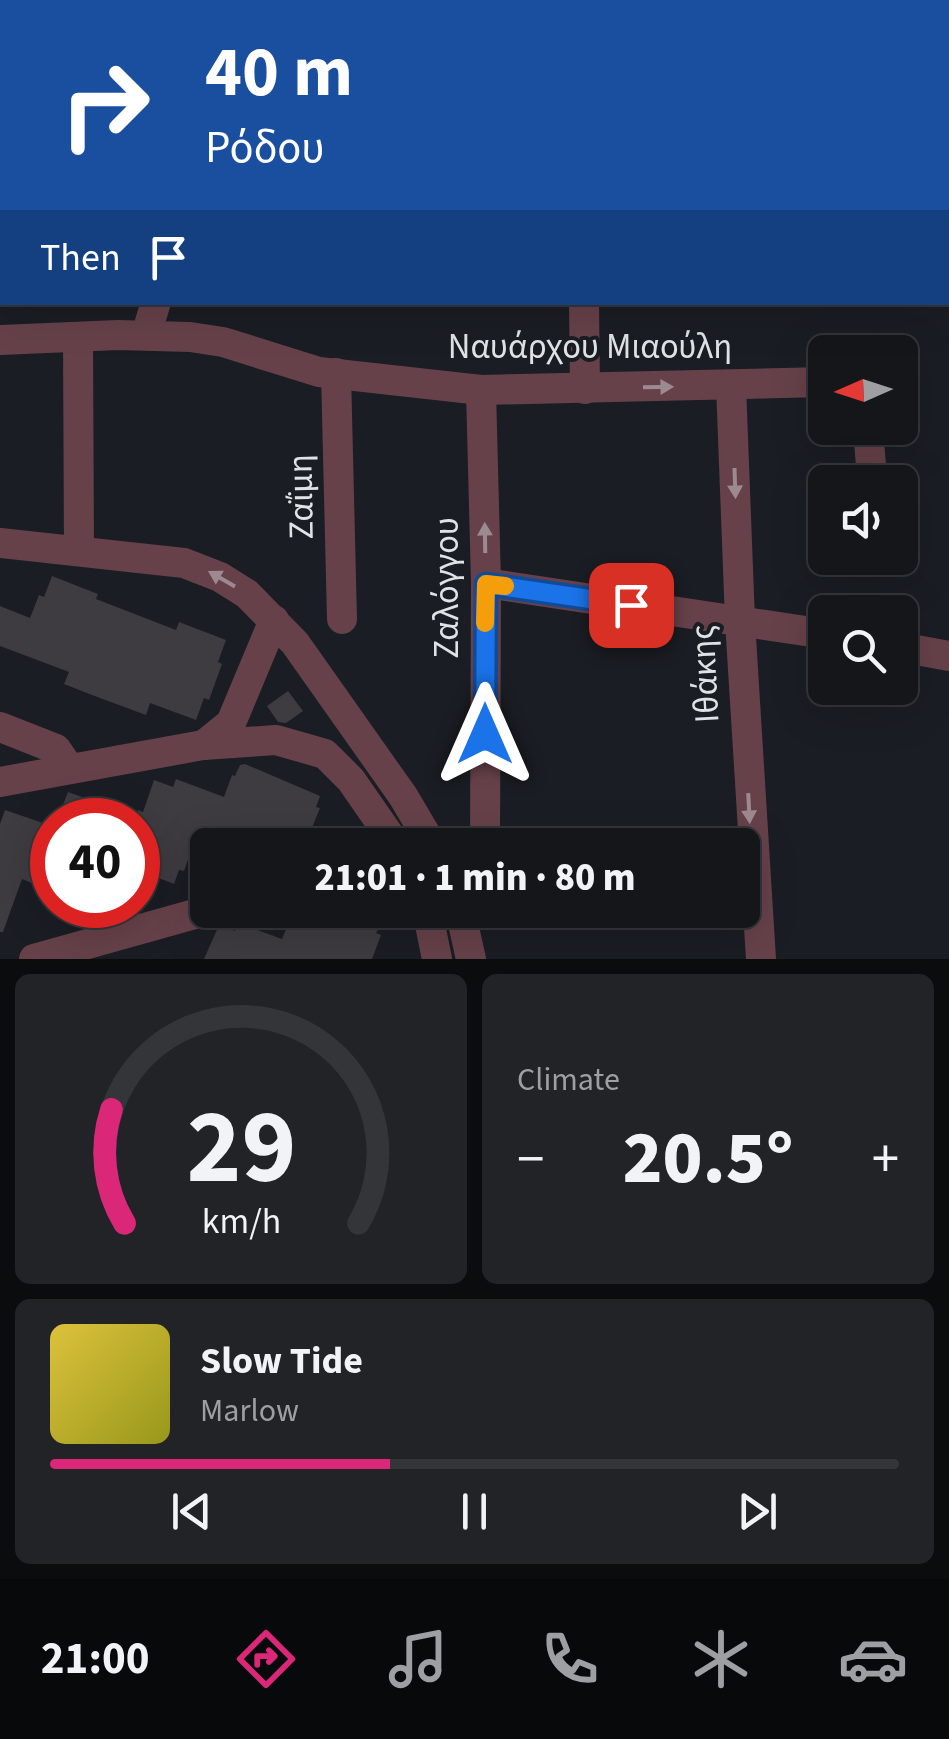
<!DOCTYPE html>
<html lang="en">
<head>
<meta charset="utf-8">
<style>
  :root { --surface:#14161a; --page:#212327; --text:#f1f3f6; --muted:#9d9fa2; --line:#333539; --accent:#db2777 }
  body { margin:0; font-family:"Source Sans 3",sans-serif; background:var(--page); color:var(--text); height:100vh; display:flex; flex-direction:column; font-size:38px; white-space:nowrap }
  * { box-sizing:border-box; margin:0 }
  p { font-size:32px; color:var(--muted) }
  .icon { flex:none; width:55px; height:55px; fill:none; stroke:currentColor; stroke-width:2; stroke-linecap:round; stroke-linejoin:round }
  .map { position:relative; height:959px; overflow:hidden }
  .details { display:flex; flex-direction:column; gap:15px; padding:15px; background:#0b0c0e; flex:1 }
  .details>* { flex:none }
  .guide { position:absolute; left:0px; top:0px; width:950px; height:305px; box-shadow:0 10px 40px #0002,0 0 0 2px var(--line); background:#1a4fa0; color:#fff; overflow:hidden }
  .needle { width:65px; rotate:267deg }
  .buttons { position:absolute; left:808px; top:335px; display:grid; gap:20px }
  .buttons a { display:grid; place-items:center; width:110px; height:110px; border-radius:15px; background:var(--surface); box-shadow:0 10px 40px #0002,0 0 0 2px var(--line); font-size:50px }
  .speed { position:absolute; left:30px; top:798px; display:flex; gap:20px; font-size:50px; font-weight:700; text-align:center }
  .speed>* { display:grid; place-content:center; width:130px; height:130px; border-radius:50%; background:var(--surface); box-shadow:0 10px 40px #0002,0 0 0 2px var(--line); line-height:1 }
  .speed .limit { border:15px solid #d22; background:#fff; color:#111 }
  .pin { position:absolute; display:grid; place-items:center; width:85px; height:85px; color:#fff; margin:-42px; border-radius:20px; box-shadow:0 5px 15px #0006 }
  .me { position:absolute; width:110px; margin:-55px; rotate:0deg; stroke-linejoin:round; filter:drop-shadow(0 0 8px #0008) }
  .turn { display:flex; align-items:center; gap:35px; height:210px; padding:0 40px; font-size:45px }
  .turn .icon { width:130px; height:130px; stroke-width:2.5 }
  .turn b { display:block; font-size:70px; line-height:85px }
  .then { display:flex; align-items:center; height:95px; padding:0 40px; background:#0003; gap:20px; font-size:38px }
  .big { font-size:75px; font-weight:800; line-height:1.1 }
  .details .tile { flex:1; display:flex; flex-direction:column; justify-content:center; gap:15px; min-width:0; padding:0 35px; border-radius:15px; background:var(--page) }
  .details .dial { align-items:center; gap:0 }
  .dial svg { height:260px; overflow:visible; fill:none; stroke:var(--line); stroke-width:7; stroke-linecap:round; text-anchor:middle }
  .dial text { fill:var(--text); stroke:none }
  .song { display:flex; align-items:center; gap:30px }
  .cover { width:120px; height:120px; border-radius:15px; background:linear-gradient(135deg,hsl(50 70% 55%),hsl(60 70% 35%)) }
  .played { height:10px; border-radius:5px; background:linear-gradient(90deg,var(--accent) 40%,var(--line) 40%) }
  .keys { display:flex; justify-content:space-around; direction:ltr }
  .heat { display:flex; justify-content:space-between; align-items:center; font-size:55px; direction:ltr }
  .details .tiles { flex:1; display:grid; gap:15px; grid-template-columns:1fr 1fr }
  .tile:last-child { grid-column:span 2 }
  .trip { position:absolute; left:190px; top:828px; width:570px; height:100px; border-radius:15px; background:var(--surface); box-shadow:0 10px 40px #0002,0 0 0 2px var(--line); font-weight:800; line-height:100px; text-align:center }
  .dock { display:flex; height:160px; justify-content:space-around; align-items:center; background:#08090a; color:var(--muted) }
  .dock .icon { width:70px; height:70px }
  .dock .active { color:var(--accent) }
  .dock b { font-size:45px; color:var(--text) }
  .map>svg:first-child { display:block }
</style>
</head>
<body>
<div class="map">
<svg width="949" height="959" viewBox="0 0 949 959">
  <rect width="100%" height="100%" fill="#1a1d23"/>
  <!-- building -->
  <g fill="#3e3b41">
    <polygon points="52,576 98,594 96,599 176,630 179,622 226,640 218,662 222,664 209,700 204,698 196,720 150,703 146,715 92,695 64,684 69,672 0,646 0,606 30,618 39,595 44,597"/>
    <polygon points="288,691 303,711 286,723 278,722 267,706"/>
    <polygon points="245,764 320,796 316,807 320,808 305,845 233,845 198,831 184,871 179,870 174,884 138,870 138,820 57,820 68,792 138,817 138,810 143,812 154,780 173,787 176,779 224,797 232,775 235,776 240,765"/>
    <polygon points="5,810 52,826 52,891 22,879 3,932 0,932 0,824"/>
    <polygon points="298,910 322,910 378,930 376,933 381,935 372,959 204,959 219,925 235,931 238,923 282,939 289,922 296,917"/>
  </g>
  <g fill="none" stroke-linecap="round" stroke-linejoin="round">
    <!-- minor -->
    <g stroke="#664149" stroke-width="30">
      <polyline points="580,0 580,2"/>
      <polyline points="236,2 237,0"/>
      <polyline points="948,40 949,40"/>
      <polyline points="948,213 949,213"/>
      <polyline points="584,302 585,389"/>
      <polyline points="146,335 156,302"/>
      <polyline points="78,338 79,551"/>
      <polyline points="0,340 118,335 190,337 223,342 319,372 481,390 825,382"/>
      <polyline points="336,373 342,619"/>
      <polyline points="731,385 740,621 761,959"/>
      <polyline points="481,390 486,583 485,845"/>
      <polyline points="868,428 871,466"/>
      <polyline points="0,543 184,563 220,577 247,594 295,643 403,796 432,845"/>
      <polyline points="486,583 825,634"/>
      <polyline points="900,647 949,656"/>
      <polyline points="0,727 56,749 69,768"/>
      <polyline points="204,745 231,723 274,620"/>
      <polyline points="0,782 203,745 276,740 325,754 351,780 396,845"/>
      <polyline points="427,910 437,959"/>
      <polyline points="460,910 471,959"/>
      <polyline points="34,959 209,910"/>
    </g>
  </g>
  <!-- one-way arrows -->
  <defs><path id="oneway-solid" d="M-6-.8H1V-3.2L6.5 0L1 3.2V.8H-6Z" transform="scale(2.5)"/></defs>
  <g fill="#9d8a90">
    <use href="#oneway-solid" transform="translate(658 387) rotate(-1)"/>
    <use href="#oneway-solid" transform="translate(735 483) rotate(88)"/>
    <use href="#oneway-solid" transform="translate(485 538) rotate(-91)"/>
    <use href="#oneway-solid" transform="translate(222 579) rotate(-150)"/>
    <use href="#oneway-solid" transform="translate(749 808) rotate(87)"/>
  </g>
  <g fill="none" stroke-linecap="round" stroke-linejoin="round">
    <defs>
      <polyline id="route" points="485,734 486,584 631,605"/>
    </defs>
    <!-- route casing -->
    <use href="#route" stroke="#114b97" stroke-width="25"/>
    <!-- route -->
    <use href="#route" stroke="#1a73e8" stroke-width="18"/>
    <!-- slow -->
    <polyline stroke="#f59e0b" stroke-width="18" points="485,623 486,584 505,586"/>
  </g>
  <g text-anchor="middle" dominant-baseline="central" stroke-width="8" stroke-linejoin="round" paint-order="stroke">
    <!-- street labels -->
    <g font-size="35" fill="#e0e3e6" stroke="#1a1d23">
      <text x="590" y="347">Ναυάρχου Μιαούλη</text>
      <text transform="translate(301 497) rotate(-91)">Ζαΐμη</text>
      <text transform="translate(447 588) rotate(-90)">Ζαλόγγου</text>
      <text transform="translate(705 674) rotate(-93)">Ιθάκης</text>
    </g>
  </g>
</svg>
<div class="buttons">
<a><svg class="needle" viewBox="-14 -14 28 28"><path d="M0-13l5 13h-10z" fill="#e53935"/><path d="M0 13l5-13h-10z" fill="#9d9fa2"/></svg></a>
<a><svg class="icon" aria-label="sound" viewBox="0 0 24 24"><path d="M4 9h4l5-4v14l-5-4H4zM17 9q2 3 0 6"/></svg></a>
<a><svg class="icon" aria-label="search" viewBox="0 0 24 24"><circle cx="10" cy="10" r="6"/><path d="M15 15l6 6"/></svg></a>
</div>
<div class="speed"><div class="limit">40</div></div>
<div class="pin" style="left:631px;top:605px;background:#d93025"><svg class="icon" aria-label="arrive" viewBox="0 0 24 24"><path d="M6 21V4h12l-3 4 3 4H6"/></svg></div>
<svg class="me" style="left:485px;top:734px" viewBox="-20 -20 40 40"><path d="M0-17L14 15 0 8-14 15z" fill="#1a73e8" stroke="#fff" stroke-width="4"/></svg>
<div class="trip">21:01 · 1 min · 80 m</div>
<div class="guide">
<div class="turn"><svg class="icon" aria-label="right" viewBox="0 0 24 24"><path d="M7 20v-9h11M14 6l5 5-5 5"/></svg><div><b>40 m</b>Ρόδου</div></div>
<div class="then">Then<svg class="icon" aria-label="arrive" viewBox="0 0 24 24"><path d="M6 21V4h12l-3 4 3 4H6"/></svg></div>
</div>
</div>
<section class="details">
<div class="tiles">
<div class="tile dial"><svg viewBox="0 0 100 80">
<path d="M14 69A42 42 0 1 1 86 69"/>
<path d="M14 69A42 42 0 0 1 10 34" stroke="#db2777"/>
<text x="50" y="56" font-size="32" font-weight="700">29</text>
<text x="50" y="72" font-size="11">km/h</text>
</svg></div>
<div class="tile"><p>Climate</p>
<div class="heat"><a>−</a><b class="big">20.5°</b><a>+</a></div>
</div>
<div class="tile">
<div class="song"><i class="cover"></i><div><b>Slow Tide</b><p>Marlow</p></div></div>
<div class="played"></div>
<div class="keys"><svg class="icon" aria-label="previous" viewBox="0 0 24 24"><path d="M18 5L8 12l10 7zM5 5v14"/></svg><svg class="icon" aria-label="pause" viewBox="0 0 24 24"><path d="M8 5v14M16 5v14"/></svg><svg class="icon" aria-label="next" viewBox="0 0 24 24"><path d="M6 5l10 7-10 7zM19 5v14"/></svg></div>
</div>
</div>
</section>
<nav class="dock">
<b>21:00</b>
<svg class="icon active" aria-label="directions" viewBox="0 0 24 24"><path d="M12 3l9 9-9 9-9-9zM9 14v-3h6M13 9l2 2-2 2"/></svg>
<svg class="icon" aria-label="music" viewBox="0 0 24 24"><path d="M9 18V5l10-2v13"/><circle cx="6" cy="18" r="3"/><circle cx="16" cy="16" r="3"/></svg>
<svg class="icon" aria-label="phone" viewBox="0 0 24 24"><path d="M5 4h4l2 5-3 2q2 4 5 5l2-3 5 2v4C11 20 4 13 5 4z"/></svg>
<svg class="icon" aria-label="climate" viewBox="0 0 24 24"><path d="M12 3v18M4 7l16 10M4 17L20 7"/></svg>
<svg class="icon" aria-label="car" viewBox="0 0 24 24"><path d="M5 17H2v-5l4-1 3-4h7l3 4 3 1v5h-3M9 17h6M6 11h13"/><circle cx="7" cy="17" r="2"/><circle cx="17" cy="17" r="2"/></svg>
</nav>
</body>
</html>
